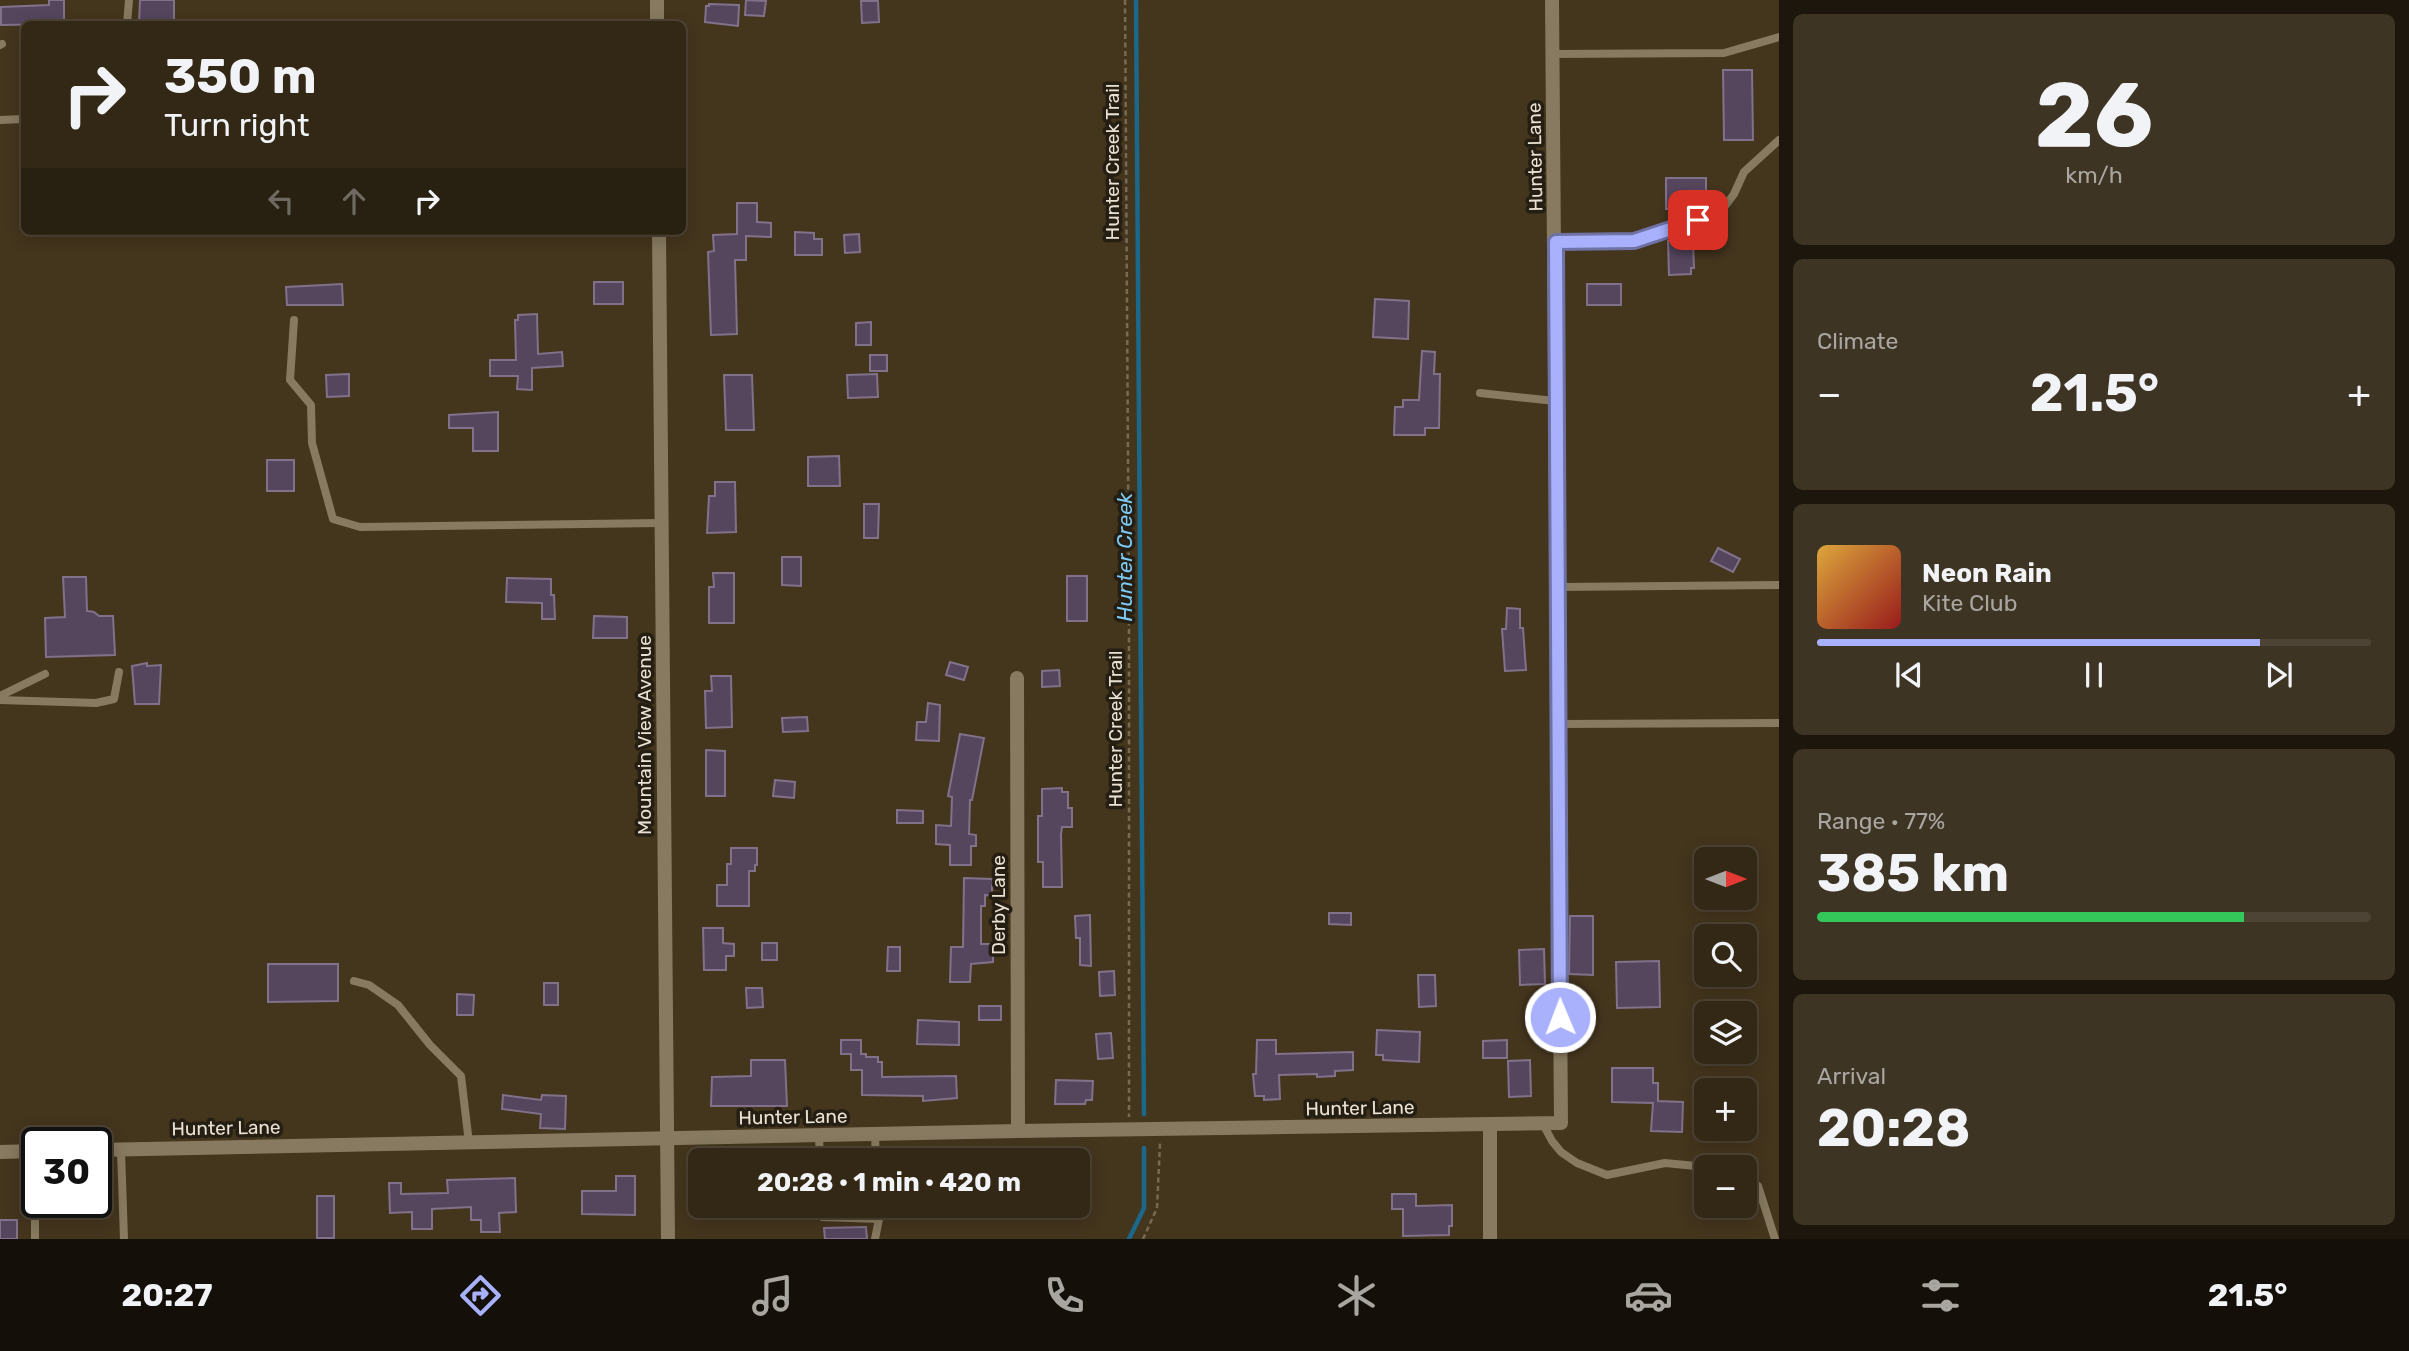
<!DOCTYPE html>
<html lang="en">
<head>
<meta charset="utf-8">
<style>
  :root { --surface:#332816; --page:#3e3423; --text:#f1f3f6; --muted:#a9a6a1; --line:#4e4435; --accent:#a9b0fc }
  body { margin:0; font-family:Rubik,sans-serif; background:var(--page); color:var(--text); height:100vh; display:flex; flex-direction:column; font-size:26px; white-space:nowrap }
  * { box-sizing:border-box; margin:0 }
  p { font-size:23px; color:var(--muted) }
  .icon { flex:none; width:38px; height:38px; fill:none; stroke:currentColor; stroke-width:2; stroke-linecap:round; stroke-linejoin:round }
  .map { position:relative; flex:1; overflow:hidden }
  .panel { display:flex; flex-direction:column; gap:14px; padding:14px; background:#1c160c; width:630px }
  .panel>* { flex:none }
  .banner { position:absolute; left:21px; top:21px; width:665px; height:214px; border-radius:10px; box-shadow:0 4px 18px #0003,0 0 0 2px var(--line); background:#332816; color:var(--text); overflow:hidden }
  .needle { width:46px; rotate:90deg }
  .fabs { position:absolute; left:1694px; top:847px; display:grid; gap:14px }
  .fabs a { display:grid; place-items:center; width:63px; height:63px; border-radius:10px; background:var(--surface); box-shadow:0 4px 18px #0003,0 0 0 2px var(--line); font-size:35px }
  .speed { position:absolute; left:21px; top:1127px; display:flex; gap:14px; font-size:35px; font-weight:700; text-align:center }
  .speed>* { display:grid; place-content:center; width:91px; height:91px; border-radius:50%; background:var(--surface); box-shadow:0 4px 18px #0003,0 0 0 2px var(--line); line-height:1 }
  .speed .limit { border:4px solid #111; border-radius:10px; background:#fff; color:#111 }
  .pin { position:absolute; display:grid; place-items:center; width:60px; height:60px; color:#fff; margin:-30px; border-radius:14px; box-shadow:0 4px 10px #0006 }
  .me { position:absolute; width:77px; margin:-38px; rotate:359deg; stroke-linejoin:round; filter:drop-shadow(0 0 5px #0008) }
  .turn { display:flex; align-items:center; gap:24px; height:147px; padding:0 28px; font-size:32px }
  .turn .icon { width:91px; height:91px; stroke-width:2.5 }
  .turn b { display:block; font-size:49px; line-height:60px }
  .lanes { display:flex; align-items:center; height:66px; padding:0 28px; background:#0003; justify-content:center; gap:35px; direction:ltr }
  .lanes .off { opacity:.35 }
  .big { font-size:52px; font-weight:700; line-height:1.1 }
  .panel .card { flex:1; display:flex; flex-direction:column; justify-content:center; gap:10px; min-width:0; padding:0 24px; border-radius:10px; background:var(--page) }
  .panel .dial { align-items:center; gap:0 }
  .dial b { font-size:91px; line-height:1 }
  .song { display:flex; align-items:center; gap:21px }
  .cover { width:84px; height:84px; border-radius:10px; background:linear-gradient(135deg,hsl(40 70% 55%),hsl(0 70% 35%)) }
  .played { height:7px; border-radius:4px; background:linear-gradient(90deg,var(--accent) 80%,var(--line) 80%) }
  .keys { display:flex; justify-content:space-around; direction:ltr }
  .heat { display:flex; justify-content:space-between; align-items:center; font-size:38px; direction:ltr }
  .charge { height:10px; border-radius:5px; background:linear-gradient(90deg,#34c759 77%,var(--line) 0) }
  .trip { position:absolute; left:688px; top:1148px; width:402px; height:70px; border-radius:10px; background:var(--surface); box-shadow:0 4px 18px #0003,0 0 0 2px var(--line); font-weight:700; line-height:70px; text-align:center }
  .menu { display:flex; height:112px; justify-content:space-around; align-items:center; background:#141009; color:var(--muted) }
  .menu .icon { width:49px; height:49px }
  .menu .selected { color:var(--accent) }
  .menu b { font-size:32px; color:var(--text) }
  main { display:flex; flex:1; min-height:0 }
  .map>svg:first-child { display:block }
</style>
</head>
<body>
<main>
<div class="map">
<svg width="1779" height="1239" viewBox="0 0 1779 1239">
  <rect width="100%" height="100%" fill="#44351d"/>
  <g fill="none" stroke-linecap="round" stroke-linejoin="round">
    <!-- stream -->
    <g stroke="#1b688b" stroke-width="4.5">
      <polyline points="1136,0 1144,1114"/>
      <polyline points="1129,1239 1144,1208 1144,1148"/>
    </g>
  </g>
  <!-- building -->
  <g fill="#55465e" stroke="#81718b" stroke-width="2">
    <polygon points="49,0 64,0 64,24 1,25 1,7 49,5"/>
    <polygon points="140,0 174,0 174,24 139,24"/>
    <polygon points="746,0 766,1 764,16 745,15"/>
    <polygon points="861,1 878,1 879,22 862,23"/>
    <polygon points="709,4 739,5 738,26 705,22 706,6 709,6"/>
    <polygon points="1723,70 1752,70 1753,140 1724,140"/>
    <rect x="1666" y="178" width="40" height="31"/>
    <polygon points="737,203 757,203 757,222 771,223 771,237 746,236 746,260 735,260 737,334 711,335 708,252 714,251 713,235 737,234"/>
    <polygon points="795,232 814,233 814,239 822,239 822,255 795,255"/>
    <polygon points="859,234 860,252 845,253 844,235"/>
    <polygon points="1668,241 1693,241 1694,268 1691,268 1691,274 1669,275"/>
    <rect x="594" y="282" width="29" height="22"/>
    <polygon points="342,284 343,305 287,305 286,287"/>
    <rect x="1587" y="284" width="34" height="21"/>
    <polygon points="1375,299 1409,301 1408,339 1373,337"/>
    <polygon points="537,314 538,354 562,352 563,366 532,368 532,390 517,389 518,376 490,376 490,360 516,360 515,320 518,320 518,315"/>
    <polygon points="871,322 871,345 856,345 856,323"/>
    <polygon points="1422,351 1435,352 1434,374 1440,374 1439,428 1425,428 1425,435 1394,435 1395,407 1403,407 1403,400 1419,400"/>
    <rect x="870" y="355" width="17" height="16"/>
    <polygon points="349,374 349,396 327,397 326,375"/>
    <polygon points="877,374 878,397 848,398 847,375"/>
    <polygon points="724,375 752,375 754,430 726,430"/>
    <polygon points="498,412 498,451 473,451 473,428 449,428 449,415"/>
    <polygon points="839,456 840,486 808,486 808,457"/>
    <rect x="267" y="460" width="27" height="31"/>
    <polygon points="715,482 735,482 736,532 707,533 709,496 715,496"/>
    <polygon points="864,504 879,504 878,538 864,538"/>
    <polygon points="1718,548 1740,559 1733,572 1711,561"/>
    <polygon points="782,557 801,557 801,586 782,585"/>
    <polygon points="713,573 734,573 734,623 709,623 709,587 714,587"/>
    <rect x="1067" y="576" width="20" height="45"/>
    <polygon points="63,577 86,577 87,611 94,612 99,616 113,616 115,655 46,657 45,618 65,617"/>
    <polygon points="507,578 551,579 551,595 554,595 555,619 542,619 542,603 506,602"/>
    <polygon points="1507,608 1520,609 1520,628 1523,628 1526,670 1505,671 1502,629 1506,629"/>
    <polygon points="594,616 627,617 627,638 593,638"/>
    <polygon points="950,662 968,667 964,680 946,675"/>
    <polygon points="147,663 147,666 161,665 159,704 135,704 132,666"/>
    <polygon points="1059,670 1060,686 1042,687 1042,671"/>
    <polygon points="711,676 731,676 732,727 706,728 705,691 712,691"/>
    <polygon points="928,703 940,705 939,741 916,740 917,722 926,722"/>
    <polygon points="807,717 808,731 783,732 782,718"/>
    <polygon points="960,734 984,738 972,800 970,800 969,834 976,835 976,846 971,846 971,865 950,865 950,845 936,844 936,825 951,826 952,797 948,796"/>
    <polygon points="706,750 725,751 725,796 706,796"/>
    <polygon points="775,780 795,782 794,798 773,796"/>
    <polygon points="1062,788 1062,792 1068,792 1068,808 1072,808 1072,827 1062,827 1061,834 1062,887 1043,887 1043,862 1038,862 1038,816 1042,816 1042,789"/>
    <polygon points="897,810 923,811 923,823 897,823"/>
    <polygon points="731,848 757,848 757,865 755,865 755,871 749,871 749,906 717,906 717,885 727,885 727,864 731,864"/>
    <polygon points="964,878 992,879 992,896 985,895 985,906 981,906 981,944 993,944 993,962 971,964 970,982 950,982 951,947 963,947"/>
    <polygon points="1329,913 1351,913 1351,925 1329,924"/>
    <polygon points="1090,915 1091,966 1080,965 1080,938 1076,938 1075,916"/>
    <polygon points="1570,916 1593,916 1593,975 1569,974"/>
    <polygon points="703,928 723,928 723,943 734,944 734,956 726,956 726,970 704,970"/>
    <rect x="762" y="943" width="15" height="17"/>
    <polygon points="888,947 900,947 900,971 887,971"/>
    <polygon points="1544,949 1545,984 1520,985 1519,950"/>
    <polygon points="1659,961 1660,1007 1617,1008 1616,962"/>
    <polygon points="268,964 338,964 338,1001 268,1002"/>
    <polygon points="1114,971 1115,995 1100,996 1099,972"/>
    <polygon points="1418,975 1435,975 1436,1006 1419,1007"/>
    <rect x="544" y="983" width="14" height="22"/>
    <polygon points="746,988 762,988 763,1007 747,1008"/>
    <polygon points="457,994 474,995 473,1015 457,1015"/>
    <rect x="979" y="1006" width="22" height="14"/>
    <polygon points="918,1020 959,1022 959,1045 917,1044"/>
    <polygon points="1377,1030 1420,1032 1419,1062 1383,1060 1383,1055 1376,1055"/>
    <polygon points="1111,1033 1113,1058 1098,1059 1096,1034"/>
    <polygon points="841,1040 861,1040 861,1054 866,1054 866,1057 878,1057 878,1062 882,1062 882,1077 956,1076 957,1098 923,1101 923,1096 862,1095 862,1070 851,1070 851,1054 841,1054"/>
    <polygon points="1257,1040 1276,1040 1276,1054 1353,1052 1353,1070 1335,1071 1335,1076 1317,1077 1317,1074 1279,1075 1280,1099 1264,1100 1264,1096 1255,1096 1253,1074 1256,1074"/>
    <polygon points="1507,1040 1507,1058 1483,1058 1483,1041"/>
    <polygon points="751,1060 785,1060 787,1106 711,1106 712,1077 751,1076"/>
    <polygon points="1530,1060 1531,1096 1509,1097 1508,1061"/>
    <polygon points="1612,1068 1653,1068 1653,1083 1658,1083 1658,1101 1683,1102 1682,1132 1651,1131 1653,1103 1612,1102"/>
    <polygon points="1056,1080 1093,1081 1092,1100 1086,1100 1085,1104 1055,1104"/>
    <polygon points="503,1095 541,1100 542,1095 566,1096 565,1129 540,1128 541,1114 502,1109"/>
    <polygon points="616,1176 635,1176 635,1215 582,1214 582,1191 616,1191"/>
    <polygon points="515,1178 516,1212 499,1213 500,1232 481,1232 481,1220 471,1220 471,1207 432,1209 432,1229 412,1229 412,1212 390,1213 389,1183 401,1183 401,1194 448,1193 447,1180"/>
    <polygon points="1392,1194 1416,1194 1416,1206 1452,1205 1452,1226 1449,1226 1449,1235 1403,1236 1403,1209 1392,1209"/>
    <rect x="317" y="1196" width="17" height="42"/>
    <rect x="0" y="1220" width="17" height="19"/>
    <polygon points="866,1227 867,1239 825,1239 824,1228"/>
  </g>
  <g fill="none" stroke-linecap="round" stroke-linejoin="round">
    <!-- path -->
    <g stroke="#786b56" stroke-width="2.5" stroke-dasharray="5 3.5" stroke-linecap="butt">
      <polyline points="1125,0 1129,614 1129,1117"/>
      <polyline points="1143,1239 1157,1208 1160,1143"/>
    </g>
    <!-- service -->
    <g stroke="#877a60" stroke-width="8">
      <polyline points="127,24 129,0"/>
      <polyline points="0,45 2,44"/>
      <polyline points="1553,54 1724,53 1779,37"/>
      <polyline points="0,120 24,119"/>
      <polyline points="1556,242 1635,241 1720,213 1734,194 1744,172 1779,140"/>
      <polyline points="294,320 290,380 311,405 312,443 333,519 360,527 661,523"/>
      <polyline points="1480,393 1555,401"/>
      <polyline points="1557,587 1779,585"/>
      <polyline points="0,696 45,674"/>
      <polyline points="0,700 96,703 114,699 119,672"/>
      <polyline points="1558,724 1779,723"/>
      <polyline points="354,981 369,985 398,1005 430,1045 461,1076 469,1143"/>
      <polyline points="1543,1124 1552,1141 1561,1152 1577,1163 1607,1175 1665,1163 1706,1167"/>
      <polyline points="875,1134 876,1160"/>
      <polyline points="819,1136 820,1160"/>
      <polyline points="121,1150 124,1239"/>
      <polyline points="1745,1178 1758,1186 1775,1239"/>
      <polyline points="821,1206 822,1217 879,1219 878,1206"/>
      <polyline points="35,1239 35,1151"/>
      <polyline points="875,1239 879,1219"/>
    </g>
    <!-- minor -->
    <g stroke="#877a60" stroke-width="14">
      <polyline points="657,0 657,24"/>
      <polyline points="659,231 668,1239"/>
      <polyline points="1017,678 1018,1131"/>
      <polyline points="96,1150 1018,1131 1561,1123 1552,0"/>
      <polyline points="0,1152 37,1151"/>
      <polyline points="1490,1239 1490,1125"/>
    </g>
  </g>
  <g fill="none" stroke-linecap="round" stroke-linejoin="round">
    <defs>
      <polyline id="route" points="1560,1017 1556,242 1634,241 1698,220"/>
    </defs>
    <!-- route casing -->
    <use href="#route" stroke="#6e72a4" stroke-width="18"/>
    <!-- route -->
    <use href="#route" stroke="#a9b0fc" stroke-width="12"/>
  </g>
  <g text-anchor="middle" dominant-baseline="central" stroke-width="7" stroke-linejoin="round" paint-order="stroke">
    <!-- street labels -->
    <g font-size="19" fill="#eae1d2" stroke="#251e13">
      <text transform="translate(1535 157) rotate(-91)">Hunter Lane</text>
      <text transform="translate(1112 162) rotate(-90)">Hunter Creek Trail</text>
      <text transform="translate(1115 729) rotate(-90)">Hunter Creek Trail</text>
      <text transform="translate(644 735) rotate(-90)">Mountain View Avenue</text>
      <text transform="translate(998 905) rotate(-90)">Derby Lane</text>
      <text transform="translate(1360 1108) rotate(-1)">Hunter Lane</text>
      <text transform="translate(793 1117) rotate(-1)">Hunter Lane</text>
      <text transform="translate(226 1128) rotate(-1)">Hunter Lane</text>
    </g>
    <!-- water labels -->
    <g font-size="21" font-style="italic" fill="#7dcaf5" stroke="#251e13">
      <text transform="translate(1124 557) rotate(-90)">Hunter Creek</text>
    </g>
  </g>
</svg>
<div class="fabs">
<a><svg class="needle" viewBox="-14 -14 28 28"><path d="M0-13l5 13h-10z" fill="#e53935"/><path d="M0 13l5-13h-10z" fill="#a9a6a1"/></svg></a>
<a><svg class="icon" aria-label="search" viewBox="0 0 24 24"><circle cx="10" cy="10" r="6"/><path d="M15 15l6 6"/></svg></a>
<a><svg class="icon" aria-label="layers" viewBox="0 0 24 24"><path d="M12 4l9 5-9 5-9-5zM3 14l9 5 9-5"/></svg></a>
<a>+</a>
<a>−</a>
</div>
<div class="speed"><div class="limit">30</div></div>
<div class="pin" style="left:1698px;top:220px;background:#d93025"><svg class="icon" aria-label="arrive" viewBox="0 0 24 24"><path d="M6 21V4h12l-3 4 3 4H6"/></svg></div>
<svg class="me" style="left:1560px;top:1017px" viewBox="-20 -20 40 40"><circle r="17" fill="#a9b0fc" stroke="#fff" stroke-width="3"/><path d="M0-11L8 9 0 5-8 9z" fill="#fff"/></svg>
<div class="trip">20:28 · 1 min · 420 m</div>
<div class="banner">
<div class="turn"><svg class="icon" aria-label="right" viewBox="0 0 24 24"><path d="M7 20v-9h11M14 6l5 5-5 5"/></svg><div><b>350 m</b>Turn right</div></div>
<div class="lanes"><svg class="icon off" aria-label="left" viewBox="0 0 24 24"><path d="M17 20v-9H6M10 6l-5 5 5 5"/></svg><svg class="icon off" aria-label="ahead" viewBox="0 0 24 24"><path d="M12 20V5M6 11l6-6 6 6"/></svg><svg class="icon" aria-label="right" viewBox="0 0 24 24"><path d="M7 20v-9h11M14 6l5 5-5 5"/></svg></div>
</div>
</div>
<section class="panel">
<div class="card dial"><b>26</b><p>km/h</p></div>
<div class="card"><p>Climate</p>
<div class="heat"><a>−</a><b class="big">21.5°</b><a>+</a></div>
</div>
<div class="card">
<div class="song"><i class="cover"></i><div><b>Neon Rain</b><p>Kite Club</p></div></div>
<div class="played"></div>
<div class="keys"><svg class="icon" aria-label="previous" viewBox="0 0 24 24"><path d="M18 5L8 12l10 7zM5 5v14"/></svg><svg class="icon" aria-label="pause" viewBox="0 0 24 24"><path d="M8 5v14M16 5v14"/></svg><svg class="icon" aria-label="next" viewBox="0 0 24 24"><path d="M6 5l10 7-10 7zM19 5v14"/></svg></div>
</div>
<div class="card"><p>Range · 77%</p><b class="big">385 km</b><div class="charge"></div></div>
<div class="card"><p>Arrival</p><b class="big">20:28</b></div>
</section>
</main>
<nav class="menu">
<b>20:27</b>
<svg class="icon selected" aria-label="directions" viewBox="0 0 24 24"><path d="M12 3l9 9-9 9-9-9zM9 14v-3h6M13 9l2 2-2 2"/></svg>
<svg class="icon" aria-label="music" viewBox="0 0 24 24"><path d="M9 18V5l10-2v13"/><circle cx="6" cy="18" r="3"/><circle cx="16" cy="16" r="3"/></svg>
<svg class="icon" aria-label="phone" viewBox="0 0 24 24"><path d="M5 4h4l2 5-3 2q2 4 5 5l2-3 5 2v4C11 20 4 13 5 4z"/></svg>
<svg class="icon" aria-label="climate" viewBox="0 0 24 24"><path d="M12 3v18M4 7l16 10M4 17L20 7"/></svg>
<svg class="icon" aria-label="car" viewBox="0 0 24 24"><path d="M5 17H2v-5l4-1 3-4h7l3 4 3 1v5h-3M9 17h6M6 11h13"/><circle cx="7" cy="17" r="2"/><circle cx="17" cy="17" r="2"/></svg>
<svg class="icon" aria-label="filters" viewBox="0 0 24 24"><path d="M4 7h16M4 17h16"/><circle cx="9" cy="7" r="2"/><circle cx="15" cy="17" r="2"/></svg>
<b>21.5°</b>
</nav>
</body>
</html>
